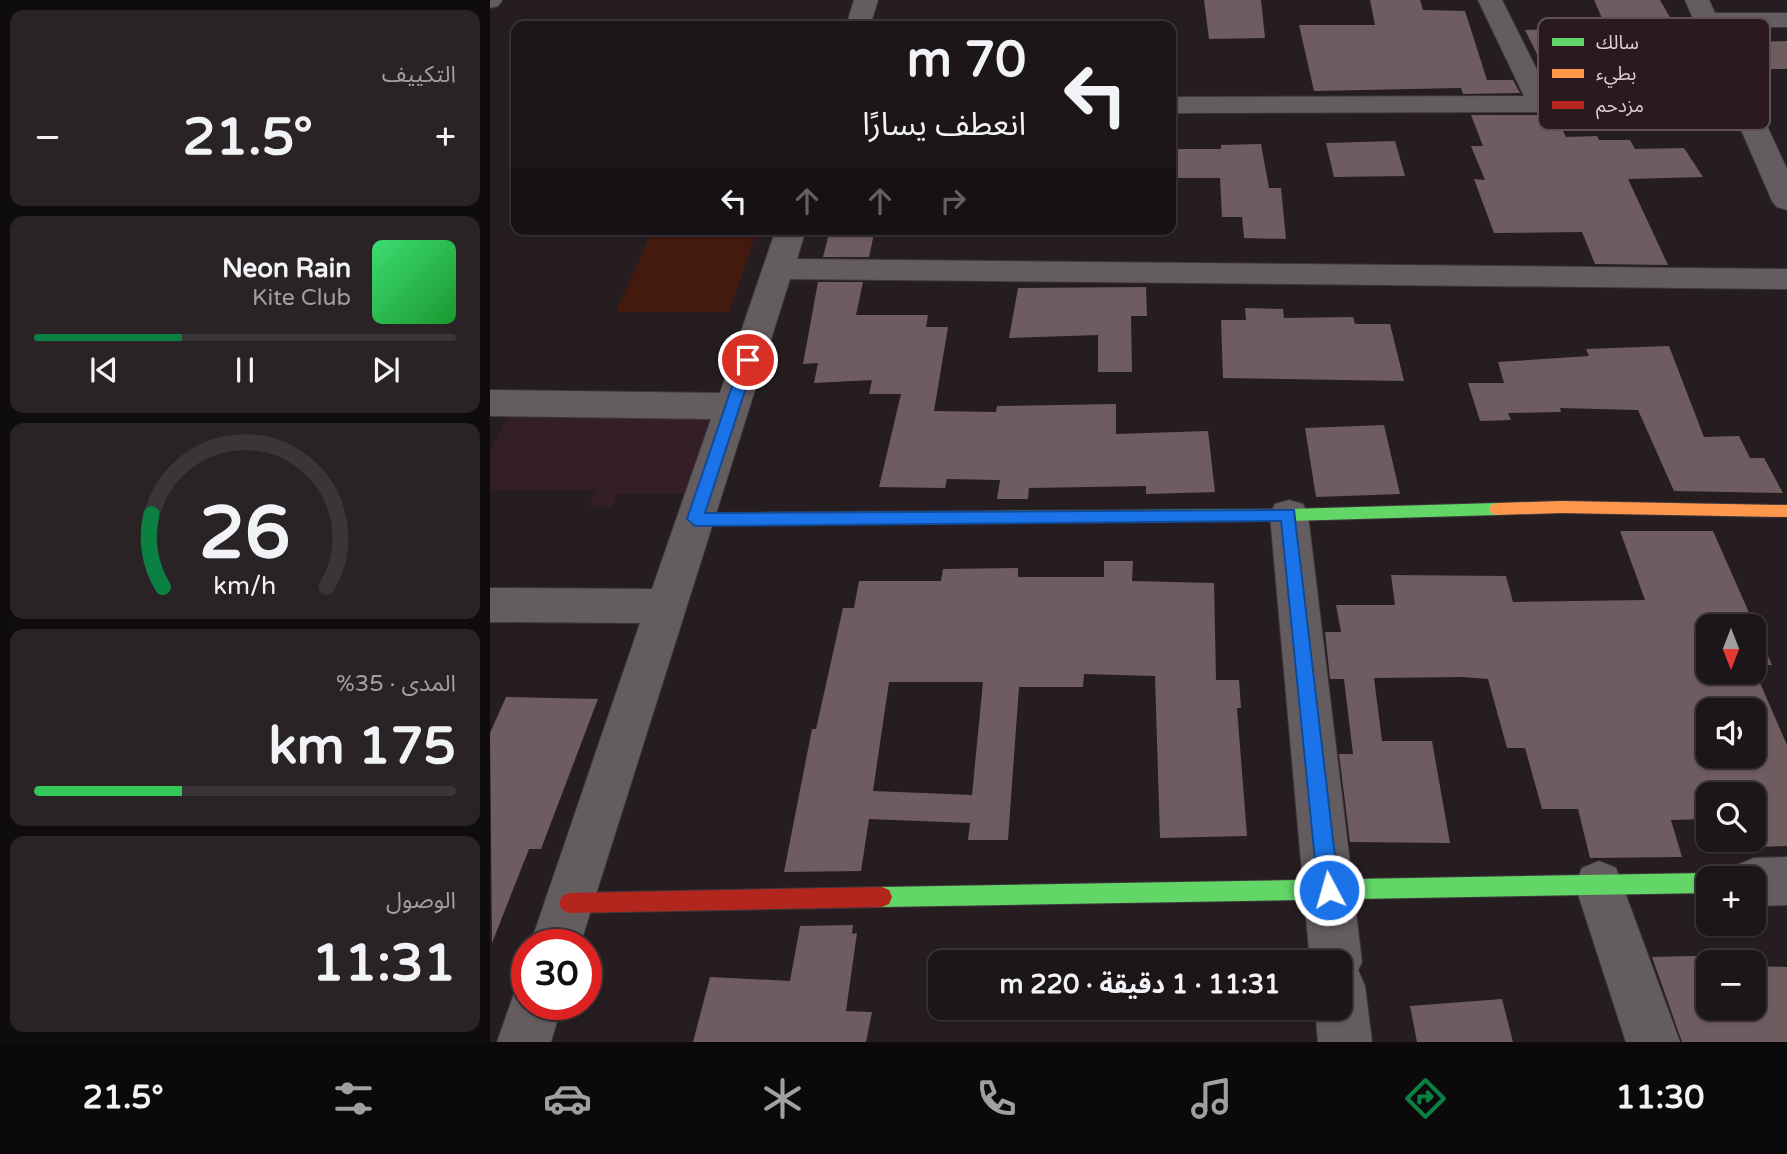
<!DOCTYPE html>
<html lang="ar">
<head>
<meta charset="utf-8">
<style>
  :root { --surface:#1c1619; --page:#292326; --text:#f1f3f6; --muted:#a09fa2; --line:#3a3538; --accent:#0b8043 }
  body { margin:0; font-family:"Varela Round","Noto Sans Arabic",sans-serif; background:var(--page); color:var(--text); direction:rtl; height:100vh; display:flex; flex-direction:column; font-size:26px; white-space:nowrap }
  * { box-sizing:border-box; margin:0 }
  p { font-size:23px; color:var(--muted) }
  .icon { flex:none; width:38px; height:38px; fill:none; stroke:currentColor; stroke-width:2; stroke-linecap:round; stroke-linejoin:round }
  .map { position:relative; flex:1; overflow:hidden; direction:ltr }
  .drawer { display:flex; flex-direction:column; gap:10px; padding:10px; background:#0f0c0e; width:490px }
  .drawer>* { flex:none }
  .top-card { position:absolute; left:21px; top:21px; width:665px; height:214px; border-radius:14px; box-shadow:0 2px 5px #0004,0 0 0 2px var(--line); direction:rtl; background:#1c1619; color:var(--text); overflow:hidden }
  .needle { width:46px; rotate:180deg }
  .controls { position:absolute; left:1206px; top:614px; display:grid; gap:14px }
  .controls a { display:grid; place-items:center; width:70px; height:70px; border-radius:14px; background:var(--surface); box-shadow:0 2px 5px #0004,0 0 0 2px var(--line); font-size:35px }
  .speed { position:absolute; left:21px; top:929px; display:flex; gap:14px; font-size:35px; font-weight:700; text-align:center }
  .speed>* { display:grid; place-content:center; width:91px; height:91px; border-radius:50%; background:var(--surface); box-shadow:0 2px 5px #0004,0 0 0 2px var(--line); line-height:1 }
  .speed .limit { border:10px solid #d22; background:#fff; color:#111 }
  .pin { position:absolute; display:grid; place-items:center; width:60px; height:60px; color:#fff; margin:-30px; border:4px solid #fff; border-radius:50%; box-shadow:0 2px 7px #0007 }
  .me { position:absolute; width:77px; margin:-38px; rotate:354deg; stroke-linejoin:round; filter:drop-shadow(0 0 5px #0008) }
  .turn { display:flex; align-items:center; gap:24px; height:147px; padding:0 35px; font-size:32px }
  .turn .icon { width:91px; height:91px; stroke-width:2.5 }
  .turn b { display:block; font-size:49px; line-height:60px }
  .lanes { display:flex; align-items:center; height:66px; padding:0 35px; background:#0003; justify-content:center; gap:35px; direction:ltr }
  .lanes .off { opacity:.35 }
  .big { font-size:52px; font-weight:700; line-height:1.1 }
  .drawer .card { flex:1; display:flex; flex-direction:column; justify-content:center; gap:10px; min-width:0; padding:0 24px; border-radius:14px; background:var(--page) }
  .drawer .dial { align-items:center; gap:0 }
  .dial svg { height:182px; overflow:visible; fill:none; stroke:var(--line); stroke-width:7; stroke-linecap:round; text-anchor:middle }
  .dial text { fill:var(--text); stroke:none }
  .song { display:flex; align-items:center; gap:21px }
  .cover { width:84px; height:84px; border-radius:10px; background:linear-gradient(135deg,hsl(140 70% 55%),hsl(130 70% 35%)) }
  .played { height:7px; border-radius:4px; background:linear-gradient(90deg,var(--accent) 35%,var(--line) 35%) }
  .keys { display:flex; justify-content:space-around; direction:ltr }
  .heat { display:flex; justify-content:space-between; align-items:center; font-size:38px; direction:ltr }
  .charge { height:10px; border-radius:5px; background:linear-gradient(90deg,#34c759 35%,var(--line) 0) }
  .trip { position:absolute; left:438px; top:950px; width:424px; height:70px; border-radius:14px; background:var(--surface); box-shadow:0 2px 5px #0004,0 0 0 2px var(--line); font-weight:700; line-height:70px; text-align:center; direction:rtl }
  .tabs { display:flex; height:112px; justify-content:space-around; align-items:center; background:#0b090a; color:var(--muted) }
  .tabs .icon { width:49px; height:49px }
  .tabs .current { color:var(--accent) }
  .tabs b { font-size:32px; color:var(--text) }
  main { display:flex; flex:1; min-height:0 }
  .map>svg:first-child { display:block }
</style>
</head>
<body>
<main>
<div class="map">
<svg width="1297" height="1042" viewBox="0 0 1297 1042">
  <rect width="100%" height="100%" fill="#261d21"/>
  <!-- built -->
  <polygon fill="#341f29" points="242,405 213,493 127,494 122,507 100,507 106,490 0,491 0,452 23,406"/>
  <!-- green -->
  <polygon fill="#441a0f" points="163,229 268,229 239,312 126,312"/>
  <!-- building -->
  <g fill="#6f5c60" fill-rule="evenodd">
    <polygon points="714,0 771,0 775,38 719,39"/>
    <polygon points="880,0 930,0 933,10 975,11 997,80 1023,80 1030,93 973,94 971,88 824,91 809,25 885,25"/>
    <polygon points="1104,0 1170,0 1189,33 1207,33 1222,70 1214,70 1233,97 1194,98 1186,87 1161,87 1155,79 1137,79 1125,61 1051,62 1035,30 1116,27"/>
    <polygon points="1237,33 1259,33 1266,42 1297,41 1297,69 1254,69"/>
    <polygon points="1063,110 1076,137 1107,136 1109,140 1140,140 1145,149 1194,148 1213,177 1138,179 1178,265 1105,264 1092,232 1004,233 984,179 995,180 981,146 993,146 981,115 1051,115"/>
    <polygon points="905,141 915,176 844,177 836,143"/>
    <polygon points="771,144 779,188 791,188 796,239 754,238 752,217 732,217 730,178 681,178 681,149 731,149 731,145"/>
    <polygon points="340,229 385,229 379,257 333,257"/>
    <polygon points="328,282 373,282 366,315 438,315 436,327 458,327 444,411 506,412 507,406 626,404 626,434 718,431 725,492 656,494 656,486 539,488 538,499 507,499 510,480 457,479 455,488 389,487 411,394 379,394 382,380 324,383 328,363 313,364"/>
    <polygon points="656,287 657,316 641,316 642,372 608,372 608,335 519,338 528,288"/>
    <polygon points="755,308 793,309 794,318 863,317 865,324 900,324 914,381 733,378 731,320 756,320"/>
    <polygon points="1179,346 1214,437 1249,436 1260,458 1274,458 1293,493 1184,491 1148,410 1070,408 1071,412 1018,413 1021,420 990,421 978,383 1014,383 1008,362 1099,356 1096,349"/>
    <polygon points="894,425 910,494 826,497 815,428"/>
    <path d="M1130,531H1223L1282,665H1264V626H1218V672H1264V669L1297,745V846L1267,847L1264,838V794H1218V819L1181,820L1192,857L1100,858L1088,809H1052L1035,748H1017L998,679L972,677L884,678L892,741H942L960,843L860,842L849,754H863L854,679H840L835,632H851L846,605H905L901,575L1016,576L1023,602L1155,600ZM1218,710H1264V756H1218Z"/>
    <path d="M614,561H643L642,581L724,583L726,680H749L751,708H747L757,836L670,838L665,676L594,674L593,687H529L518,840H478L480,823L379,819L371,871L294,872L322,729H326L353,608H364L369,581H451L453,569L528,568V577H614ZM399,682H493L482,795L383,791Z"/>
    <polygon points="16,697 108,699 51,849 39,849 2,943 0,733"/>
    <polygon points="363,925 362,934 367,933 356,1011 382,1012 376,1042 203,1042 220,977 300,981 310,926"/>
    <polygon points="1244,955 1247,962 1218,962 1218,1008 1264,1008 1264,966 1297,967 1297,1042 1192,1042 1162,957"/>
    <polygon points="1012,999 1023,1042 927,1042 920,1006"/>
  </g>
  <g fill="none" stroke-linecap="round" stroke-linejoin="round">
    <defs>
      <g id="street">
        <polygon points="0,0 12,0 12,1 8,6 0,8"/>
        <polygon points="364,0 388,0 380,26 356,26"/>
        <polygon points="988,0 1012,0 1064,104 1060,110 1051,112 681,113 681,97 1034,96"/>
        <polygon points="1195,0 1219,0 1225,13 1297,13 1297,27 1231,27 1297,169 1297,210 1287,207 1282,201"/>
        <polygon points="286,229 316,229 307,259 1297,269 1297,289 300,279 90,945 40,945 150,623 0,622 0,588 162,589 221,419 0,416 0,390 230,393"/>
        <polygon points="799,500 813,504 818,515 872,962 868,970 875,986 882,1042 828,1042 825,1008 849,1008 849,962 820,962 780,515 785,504"/>
        <polygon points="1297,857 1297,905 1264,906 1264,878 1241,878 1247,865 1264,858"/>
        <polygon points="1109,861 1126,868 1190,1042 1136,1042 1085,885 1092,868"/>
        <polygon points="37,982 37,1004 72,1004 61,1042 7,1042 27,985"/>
      </g>
      <g id="fast">
        <polygon points="1007,503 1013,505 1015,509 1013,513 1007,515 799,521 206,525 200,523 198,519 200,515 206,513 799,509"/>
        <polygon points="1218,873 1226,878 1218,878 1218,893 392,907 385,904 382,897 385,890 392,887"/>
      </g>
      <polygon id="slow" points="1071,501 1297,505 1297,517 1071,513 1007,515 1001,513 999,509 1001,505 1007,503"/>
      <polygon id="jam" points="392,887 399,890 402,897 399,904 392,907 79,913 72,910 69,903 72,896 79,893"/>
    </defs>
    <!-- street casing -->
    <use href="#street" stroke="#3f383b" stroke-width="2"/>
    <!-- fast casing -->
    <use href="#fast" stroke="#3f383b" stroke-width="2"/>
    <!-- slow casing -->
    <use href="#slow" stroke="#3f383b" stroke-width="2"/>
    <!-- jam casing -->
    <use href="#jam" stroke="#3f383b" stroke-width="2"/>
    <!-- street -->
    <use href="#street" fill="#645d60" fill-rule="evenodd"/>
    <!-- fast -->
    <use href="#fast" fill="#63d668" fill-rule="evenodd"/>
    <!-- slow -->
    <use href="#slow" fill="#ff974d" fill-rule="evenodd"/>
    <!-- jam -->
    <use href="#jam" fill="#b3261e" fill-rule="evenodd"/>
  </g>
  <!-- route -->
  <polygon fill="#1a73e8" stroke="#114b97" stroke-width="2" points="258,355 265,360 215,513 804,510 849,890 846,898 839,901 831,898 828,890 791,521 205,526 197,519 251,360"/>
  <!-- legend -->
  <rect x="1048" y="18" width="232" height="112" rx="10" fill="#2a1921" stroke="#5f5057" stroke-width="2"/>
  <rect x="1062" y="38" width="32" height="8" fill="#63d668"/>
  <rect x="1062" y="69" width="32" height="9" fill="#ff974d"/>
  <rect x="1062" y="101" width="32" height="8" fill="#b3261e"/>
  <g font-size="19" fill="#dcd0d5">
    <text x="1106" y="49">سالك</text>
    <text x="1106" y="80">بطيء</text>
    <text x="1106" y="112">مزدحم</text>
  </g>
</svg>
<div class="controls">
<a><svg class="needle" viewBox="-14 -14 28 28"><path d="M0-13l5 13h-10z" fill="#e53935"/><path d="M0 13l5-13h-10z" fill="#a09fa2"/></svg></a>
<a><svg class="icon" aria-label="sound" viewBox="0 0 24 24"><path d="M4 9h4l5-4v14l-5-4H4zM17 9q2 3 0 6"/></svg></a>
<a><svg class="icon" aria-label="search" viewBox="0 0 24 24"><circle cx="10" cy="10" r="6"/><path d="M15 15l6 6"/></svg></a>
<a>+</a>
<a>−</a>
</div>
<div class="speed"><div class="limit">30</div></div>
<div class="pin" style="left:258px;top:360px;background:#d93025"><svg class="icon" aria-label="arrive" viewBox="0 0 24 24"><path d="M6 21V4h12l-3 4 3 4H6"/></svg></div>
<svg class="me" style="left:839px;top:890px" viewBox="-20 -20 40 40"><circle r="17" fill="#1a73e8" stroke="#fff" stroke-width="3"/><path d="M0-11L8 9 0 5-8 9z" fill="#fff"/></svg>
<div class="trip">11:31 · 1 دقيقة · 220 m</div>
<div class="top-card">
<div class="turn"><svg class="icon" aria-label="left" viewBox="0 0 24 24"><path d="M17 20v-9H6M10 6l-5 5 5 5"/></svg><div><b>70 m</b>انعطف يسارًا</div></div>
<div class="lanes"><svg class="icon" aria-label="left" viewBox="0 0 24 24"><path d="M17 20v-9H6M10 6l-5 5 5 5"/></svg><svg class="icon off" aria-label="ahead" viewBox="0 0 24 24"><path d="M12 20V5M6 11l6-6 6 6"/></svg><svg class="icon off" aria-label="ahead" viewBox="0 0 24 24"><path d="M12 20V5M6 11l6-6 6 6"/></svg><svg class="icon off" aria-label="right" viewBox="0 0 24 24"><path d="M7 20v-9h11M14 6l5 5-5 5"/></svg></div>
</div>
</div>
<section class="drawer">
<div class="card"><p>التكييف</p>
<div class="heat"><a>−</a><b class="big">21.5°</b><a>+</a></div>
</div>
<div class="card">
<div class="song"><i class="cover"></i><div><b>Neon Rain</b><p>Kite Club</p></div></div>
<div class="played"></div>
<div class="keys"><svg class="icon" aria-label="previous" viewBox="0 0 24 24"><path d="M18 5L8 12l10 7zM5 5v14"/></svg><svg class="icon" aria-label="pause" viewBox="0 0 24 24"><path d="M8 5v14M16 5v14"/></svg><svg class="icon" aria-label="next" viewBox="0 0 24 24"><path d="M6 5l10 7-10 7zM19 5v14"/></svg></div>
</div>
<div class="card dial"><svg viewBox="0 0 100 80">
<path d="M14 69A42 42 0 1 1 86 69"/>
<path d="M14 69A42 42 0 0 1 9 37" stroke="#0b8043"/>
<text x="50" y="56" font-size="32" font-weight="700">26</text>
<text x="50" y="72" font-size="11">km/h</text>
</svg></div>
<div class="card"><p>المدى · 35%</p><b class="big">175 km</b><div class="charge"></div></div>
<div class="card"><p>الوصول</p><b class="big">11:31</b></div>
</section>
</main>
<nav class="tabs">
<b>11:30</b>
<svg class="icon current" aria-label="directions" viewBox="0 0 24 24"><path d="M12 3l9 9-9 9-9-9zM9 14v-3h6M13 9l2 2-2 2"/></svg>
<svg class="icon" aria-label="music" viewBox="0 0 24 24"><path d="M9 18V5l10-2v13"/><circle cx="6" cy="18" r="3"/><circle cx="16" cy="16" r="3"/></svg>
<svg class="icon" aria-label="phone" viewBox="0 0 24 24"><path d="M5 4h4l2 5-3 2q2 4 5 5l2-3 5 2v4C11 20 4 13 5 4z"/></svg>
<svg class="icon" aria-label="climate" viewBox="0 0 24 24"><path d="M12 3v18M4 7l16 10M4 17L20 7"/></svg>
<svg class="icon" aria-label="car" viewBox="0 0 24 24"><path d="M5 17H2v-5l4-1 3-4h7l3 4 3 1v5h-3M9 17h6M6 11h13"/><circle cx="7" cy="17" r="2"/><circle cx="17" cy="17" r="2"/></svg>
<svg class="icon" aria-label="filters" viewBox="0 0 24 24"><path d="M4 7h16M4 17h16"/><circle cx="9" cy="7" r="2"/><circle cx="15" cy="17" r="2"/></svg>
<b>21.5°</b>
</nav>
</body>
</html>
